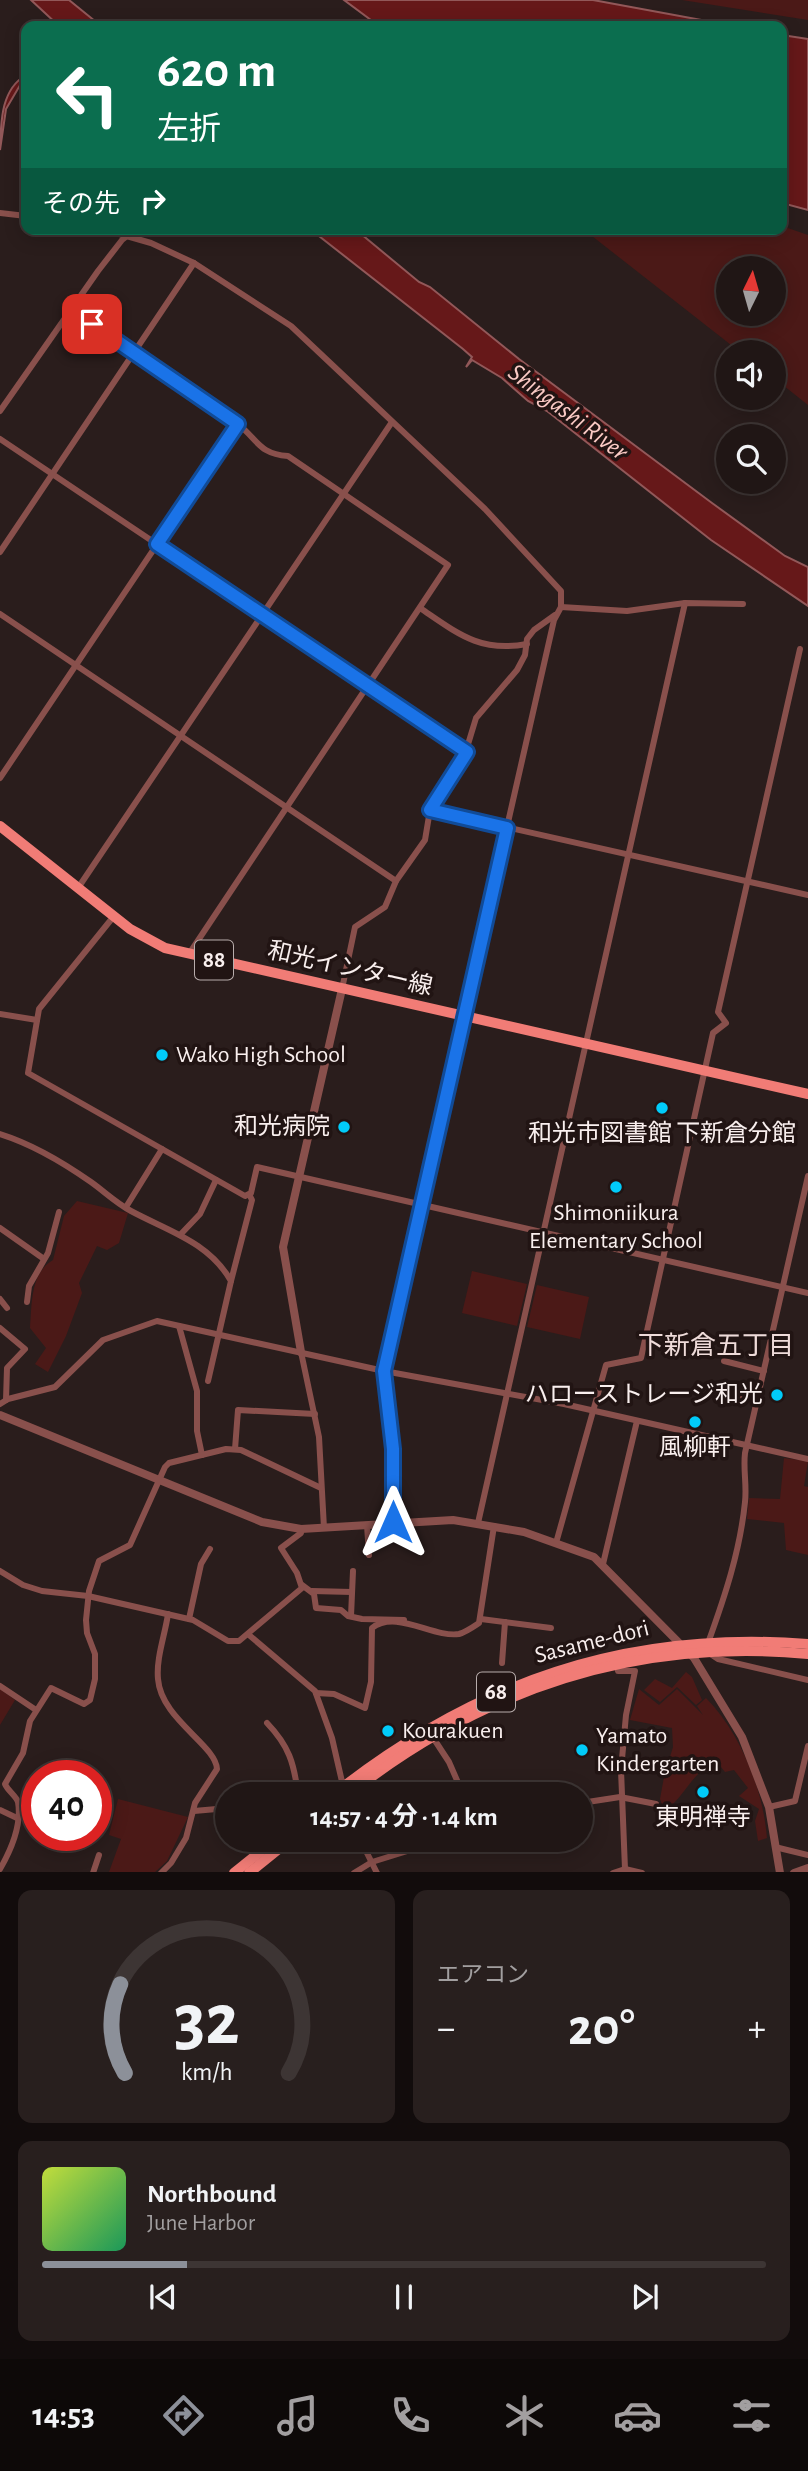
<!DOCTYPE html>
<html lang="ja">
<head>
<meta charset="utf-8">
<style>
  :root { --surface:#201615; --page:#281f1e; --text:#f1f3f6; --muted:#a29fa0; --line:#3d3534; --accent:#8c9099 }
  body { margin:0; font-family:"Alegreya Sans","Noto Sans JP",sans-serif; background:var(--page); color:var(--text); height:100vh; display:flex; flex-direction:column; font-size:26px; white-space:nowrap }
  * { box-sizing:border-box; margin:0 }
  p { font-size:23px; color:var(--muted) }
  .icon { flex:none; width:38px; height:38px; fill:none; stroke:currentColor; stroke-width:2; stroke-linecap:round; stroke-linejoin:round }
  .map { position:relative; height:1872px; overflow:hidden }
  .side { display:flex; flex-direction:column; gap:18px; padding:18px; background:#120c0c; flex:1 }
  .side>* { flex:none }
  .top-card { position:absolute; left:21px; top:21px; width:766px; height:214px; border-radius:14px; box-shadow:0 4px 18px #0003,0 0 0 2px var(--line); background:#0b6e4f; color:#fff; overflow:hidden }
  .needle { width:46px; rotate:5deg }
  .controls { position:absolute; left:716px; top:256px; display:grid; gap:14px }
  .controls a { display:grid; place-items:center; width:70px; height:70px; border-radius:50%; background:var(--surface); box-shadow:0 4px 18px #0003,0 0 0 2px var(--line); font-size:35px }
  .speed { position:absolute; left:21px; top:1760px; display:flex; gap:14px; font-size:35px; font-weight:700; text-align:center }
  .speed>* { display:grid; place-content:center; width:91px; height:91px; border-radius:50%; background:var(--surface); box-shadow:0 4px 18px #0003,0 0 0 2px var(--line); line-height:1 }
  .speed .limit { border:10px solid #d22; background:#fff; color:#111 }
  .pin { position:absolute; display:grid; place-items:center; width:60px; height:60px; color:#fff; margin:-30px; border-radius:14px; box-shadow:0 4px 10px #0006 }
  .me { position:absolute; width:77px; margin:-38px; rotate:0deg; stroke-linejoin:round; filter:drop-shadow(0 0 5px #0008) }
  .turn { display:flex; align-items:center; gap:24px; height:147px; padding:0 21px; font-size:32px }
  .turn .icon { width:91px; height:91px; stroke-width:2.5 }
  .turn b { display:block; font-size:49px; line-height:60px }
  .then { display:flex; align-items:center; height:66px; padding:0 21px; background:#0003; gap:14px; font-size:26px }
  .big { font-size:52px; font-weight:700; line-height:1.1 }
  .side .tile { flex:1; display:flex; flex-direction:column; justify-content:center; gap:10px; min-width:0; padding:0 24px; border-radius:14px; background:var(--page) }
  .side .dial { align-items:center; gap:0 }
  .dial svg { height:182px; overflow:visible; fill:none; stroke:var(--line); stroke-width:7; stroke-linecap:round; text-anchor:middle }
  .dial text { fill:var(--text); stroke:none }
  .song { display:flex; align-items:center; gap:21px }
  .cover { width:84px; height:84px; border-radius:10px; background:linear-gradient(135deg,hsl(70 70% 55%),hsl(150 70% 35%)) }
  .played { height:7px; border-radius:4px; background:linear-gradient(90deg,var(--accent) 20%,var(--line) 20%) }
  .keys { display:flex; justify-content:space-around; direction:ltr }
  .heat { display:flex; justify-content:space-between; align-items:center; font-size:38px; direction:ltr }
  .side .tiles { flex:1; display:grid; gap:18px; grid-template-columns:1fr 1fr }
  .tile:last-child { grid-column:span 2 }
  .trip { position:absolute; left:215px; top:1782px; width:378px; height:70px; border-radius:35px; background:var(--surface); box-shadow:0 4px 18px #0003,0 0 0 2px var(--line); font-weight:700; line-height:70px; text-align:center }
  .menu { display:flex; height:112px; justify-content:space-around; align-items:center; background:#0d0908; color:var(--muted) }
  .menu .icon { width:49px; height:49px }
  .menu .on { color:var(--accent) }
  .menu b { font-size:32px; color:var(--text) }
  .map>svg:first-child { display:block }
</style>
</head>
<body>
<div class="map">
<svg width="808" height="1873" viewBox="0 0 808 1873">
  <rect width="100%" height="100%" fill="#2a1d1c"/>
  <!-- green -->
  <g fill="#4b1917" fill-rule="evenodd">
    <polygon points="682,0 808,0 808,20"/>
    <path d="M782,226L808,235V405L774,378V352H740L583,229H782ZM728,268H774V313H728Z"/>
    <path d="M77,1201L128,1213L119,1243L107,1250L97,1246L79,1283L82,1293L66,1336L48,1372L35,1364L46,1348L30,1328C32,1305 30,1273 53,1260L64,1216Z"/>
    <polygon points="472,1271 527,1284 517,1326 462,1313"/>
    <polygon points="537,1285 589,1297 580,1339 527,1327"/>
    <polygon points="784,1458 808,1461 804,1486 808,1487 808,1555 786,1550 784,1523 747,1519 749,1498 780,1499"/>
    <polygon points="686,1672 692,1677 702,1700 696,1705 677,1687 660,1702 644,1690 655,1679 672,1688"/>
    <polygon points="0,1689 15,1700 0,1725"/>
    <path d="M639,1689L659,1705L677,1689L703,1715L697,1706L706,1698C741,1734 763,1789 767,1838L758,1841L755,1821L759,1809L739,1796L748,1788L734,1770L725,1772L716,1761C694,1771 686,1793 668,1809L663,1807L660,1799L664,1777L658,1775L659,1770H666L673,1747L672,1728L630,1720Z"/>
    <polygon points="118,1799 188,1817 167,1861 155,1872 109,1872 121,1839 109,1835"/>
  </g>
  <!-- water -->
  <g fill="#661819" stroke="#925859" stroke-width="2">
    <polygon points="31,0 69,0 101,26 59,26"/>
    <polygon points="344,0 593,0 734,26 379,26"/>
    <polygon points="782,35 808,39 808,210 782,203"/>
    <path d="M26,75L6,109L0,150C1,124 0,90 26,75Z"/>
    <polygon points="310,229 355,229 419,282 430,287 519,359 712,503 785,556 808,567 808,606 711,540 547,411 528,401 502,378 472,360 466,367 472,357 463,349"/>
  </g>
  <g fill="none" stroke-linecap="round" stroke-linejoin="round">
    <!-- minor -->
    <g stroke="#89504c" stroke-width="6">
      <polyline points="0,213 26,216"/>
      <polyline points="102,229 151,243 194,263 291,326 485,509 561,591 561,607 554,620 464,1016"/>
      <path d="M70,309L238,424C258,440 259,454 288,456L448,565L189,954"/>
      <polyline points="0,411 98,271 122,240 136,229"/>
      <polyline points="0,439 467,752"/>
      <polyline points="0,552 194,263"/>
      <polyline points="561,607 627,611 685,603 743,604"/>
      <path d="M420,608C457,633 480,653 527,644"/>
      <polyline points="0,614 396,881"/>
      <polyline points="0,778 238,424"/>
      <polyline points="430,810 808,895"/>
      <polyline points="78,888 392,422"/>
      <polyline points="114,916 39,1009 28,1073 245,1196 251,1193 257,1167 808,1293"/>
      <polyline points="342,989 355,927 385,907 396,881 425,840 430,810 462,764 476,718 517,670 525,655 527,639 534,630 555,615"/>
      <polyline points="0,1014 37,1020"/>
      <path d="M0,1134C32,1144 64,1163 91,1182C105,1192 116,1203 131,1211C168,1231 209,1242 231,1281L208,1381"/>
      <polyline points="126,1207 162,1149"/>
      <polyline points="0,1228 44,1259"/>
      <polyline points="180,1235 200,1214 216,1180"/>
      <polyline points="231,1281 252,1200 250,1196"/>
      <polyline points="0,1299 7,1308"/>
      <polyline points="27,1302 29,1286 48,1253 59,1212"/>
      <polyline points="179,1326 197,1391 197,1431 202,1455"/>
      <polyline points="0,1328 25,1349 7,1368 6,1400"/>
      <polyline points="301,1352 319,1437 324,1528"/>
      <polyline points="724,1361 764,1371"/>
      <polyline points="710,1390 757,1400"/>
      <polyline points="0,1404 8,1399 55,1387 103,1340 157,1321 384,1371 564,1404 808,1459"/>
      <polyline points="235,1449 238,1410 315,1414"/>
      <polyline points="478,1523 685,603"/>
      <polyline points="367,1525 369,1555"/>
      <polyline points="556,1543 606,1365 641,1358 713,1033 726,1023 718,1012 800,649"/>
      <polyline points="603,1564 637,1421"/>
      <polyline points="0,1571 23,1585 42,1591 88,1596 193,1620 228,1641 239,1641 302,1588 297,1573 281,1548 301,1533 301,1529"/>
      <polyline points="302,1585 314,1594 316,1608 341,1610 348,1616 362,1619 404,1620"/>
      <polyline points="312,1591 352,1592"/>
      <polyline points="351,1616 353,1571"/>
      <polyline points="189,1619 201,1564 210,1549"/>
      <polyline points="481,1619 551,1628"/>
      <polyline points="249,1635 315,1691 332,1738 343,1786"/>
      <path d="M708,1643C725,1596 740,1551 745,1502C747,1485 743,1470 745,1453L808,1176"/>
      <polyline points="709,1653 718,1659 808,1680"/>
      <polyline points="502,1663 505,1622"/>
      <polyline points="617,1664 618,1671 635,1671 626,1715 621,1770 625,1869"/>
      <polyline points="0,1686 36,1710"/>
      <path d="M316,1693L334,1694L365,1708L371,1682L372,1628C396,1609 433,1638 459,1634C466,1632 473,1627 479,1623L494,1526"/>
      <path d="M267,1723C289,1746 294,1763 298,1794"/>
      <polyline points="432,1736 449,1762 463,1794"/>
      <polyline points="581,1803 620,1797 656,1804"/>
      <polyline points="769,1807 795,1801 808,1746"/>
      <polyline points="0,1810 17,1818"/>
      <polyline points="194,1811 228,1808"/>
      <polyline points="360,1839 377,1873"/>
      <polyline points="775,1847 808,1855"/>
      <path d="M0,1869C11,1850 22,1825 18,1802C16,1796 8,1791 5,1784L23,1753L30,1721L51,1688L84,1704L90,1700L95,1679V1654L87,1633L86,1620L89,1591L99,1561L130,1545L165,1467L169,1463L226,1449L241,1450L321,1488"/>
      <polyline points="93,1873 99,1855"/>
      <path d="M161,1873L171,1863L186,1838L195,1803L217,1769C216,1745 161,1719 158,1679C156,1658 165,1635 168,1614"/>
      <polyline points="354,1873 372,1862 446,1839"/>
      <polyline points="613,1873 625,1869 642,1873"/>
    </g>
    <!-- tertiary -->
    <g stroke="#89504c" stroke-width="8">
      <polyline points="301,1352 283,1247 342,989"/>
      <polyline points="0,1415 262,1522 301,1529 453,1520 524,1532 594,1557 694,1658 742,1737 769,1807 780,1873"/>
      <polyline points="393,1523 393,1449 384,1371 464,1016"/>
      <polyline points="794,1873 808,1868"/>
    </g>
    <!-- primary -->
    <g stroke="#f17c76" stroke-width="10">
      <polyline points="0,826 130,929 165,948 808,1094"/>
      <path d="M334,1794C476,1682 626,1630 808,1644"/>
      <path d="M349,1794C484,1688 636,1638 808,1654"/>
      <polyline points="234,1873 276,1839"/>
      <polyline points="249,1873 291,1839"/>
    </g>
  </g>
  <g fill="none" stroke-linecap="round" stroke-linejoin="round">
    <defs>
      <polyline id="route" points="92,324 238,424 157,544 467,752 430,810 507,828 384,1371 393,1449 393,1522"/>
    </defs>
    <!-- route casing -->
    <use href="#route" stroke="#114b97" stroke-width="18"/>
    <!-- route -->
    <use href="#route" stroke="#1a73e8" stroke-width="12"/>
  </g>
  <!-- markers -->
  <g fill="#01cbf9" stroke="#211413" stroke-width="2.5">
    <circle cx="162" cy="1055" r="7"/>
    <circle cx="662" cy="1108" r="7"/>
    <circle cx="344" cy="1127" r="7"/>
    <circle cx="616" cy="1187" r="7"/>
    <circle cx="777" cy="1395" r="7"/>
    <circle cx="695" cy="1422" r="7"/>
    <circle cx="388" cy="1731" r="7"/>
    <circle cx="582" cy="1750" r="7"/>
    <circle cx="703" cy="1792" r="7"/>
  </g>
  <g text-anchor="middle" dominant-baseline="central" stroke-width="7" stroke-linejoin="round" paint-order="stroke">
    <!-- shield labels -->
    <g fill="#211413" stroke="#b8adac" stroke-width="2">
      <rect x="195" y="940.5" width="38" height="39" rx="5"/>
      <rect x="477" y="1672.5" width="38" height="39" rx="5"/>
    </g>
    <g font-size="23" font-weight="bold" fill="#f9efee">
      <text x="214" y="960">88</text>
      <text x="496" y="1692">68</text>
    </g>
    <!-- street labels -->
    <g font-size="24" fill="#f9efee" stroke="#211413">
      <text transform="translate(350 969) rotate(13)">和光インター線</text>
      <text transform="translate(592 1642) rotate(-14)">Sasame-dori</text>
    </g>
    <!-- poi labels -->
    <g font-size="24" fill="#f9efee" stroke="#211413">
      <text x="176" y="1055" text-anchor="start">Wako High School</text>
      <text x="330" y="1127" text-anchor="end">和光病院</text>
      <text x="662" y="1134">和光市図書館 下新倉分館</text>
      <text x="616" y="1213">Shimoniikura<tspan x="616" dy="28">Elementary School</tspan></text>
      <text x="763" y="1395" text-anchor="end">ハローストレージ和光</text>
      <text x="695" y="1448">風柳軒</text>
      <text x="402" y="1731" text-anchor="start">Kourakuen</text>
      <text x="596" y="1736" text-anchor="start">Yamato<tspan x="596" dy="28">Kindergarten</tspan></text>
      <text x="703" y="1818">東明禅寺</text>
    </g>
    <!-- water labels -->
    <g font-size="26" font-style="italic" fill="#fbcac5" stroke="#211413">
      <text transform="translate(568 412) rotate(37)">Shingashi River</text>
    </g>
    <!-- neighbourhood labels -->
    <g font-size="26" fill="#eedbd9" stroke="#211413">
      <text x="716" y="1346">下新倉五丁目</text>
    </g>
  </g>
</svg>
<div class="controls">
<a><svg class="needle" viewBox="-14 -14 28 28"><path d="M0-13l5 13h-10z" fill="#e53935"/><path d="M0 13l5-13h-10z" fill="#a29fa0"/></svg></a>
<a><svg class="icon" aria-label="sound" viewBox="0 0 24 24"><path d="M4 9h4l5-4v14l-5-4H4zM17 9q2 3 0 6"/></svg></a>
<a><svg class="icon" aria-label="search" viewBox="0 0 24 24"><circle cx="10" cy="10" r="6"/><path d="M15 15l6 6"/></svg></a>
</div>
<div class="speed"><div class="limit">40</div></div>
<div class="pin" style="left:92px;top:324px;background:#d93025"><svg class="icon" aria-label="arrive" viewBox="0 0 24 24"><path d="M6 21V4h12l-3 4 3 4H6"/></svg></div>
<svg class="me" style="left:393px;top:1522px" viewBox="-20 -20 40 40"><path d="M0-17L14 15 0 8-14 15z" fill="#1a73e8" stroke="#fff" stroke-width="4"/></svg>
<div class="trip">14:57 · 4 分 · 1.4 km</div>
<div class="top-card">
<div class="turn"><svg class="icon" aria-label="left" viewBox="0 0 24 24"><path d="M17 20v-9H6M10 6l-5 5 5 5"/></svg><div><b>620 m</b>左折</div></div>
<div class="then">その先<svg class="icon" aria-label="right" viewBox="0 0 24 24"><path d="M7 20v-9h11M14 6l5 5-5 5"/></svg></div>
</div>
</div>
<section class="side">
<div class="tiles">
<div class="tile dial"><svg viewBox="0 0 100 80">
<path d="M14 69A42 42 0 1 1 86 69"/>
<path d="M14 69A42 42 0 0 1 12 30" stroke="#8c9099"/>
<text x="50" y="56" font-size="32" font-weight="700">32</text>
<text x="50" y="72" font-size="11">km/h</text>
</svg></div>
<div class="tile"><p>エアコン</p>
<div class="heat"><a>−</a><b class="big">20°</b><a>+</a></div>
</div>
<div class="tile">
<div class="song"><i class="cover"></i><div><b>Northbound</b><p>June Harbor</p></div></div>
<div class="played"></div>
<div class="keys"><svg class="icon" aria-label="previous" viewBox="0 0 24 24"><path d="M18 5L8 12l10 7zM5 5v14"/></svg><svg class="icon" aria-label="pause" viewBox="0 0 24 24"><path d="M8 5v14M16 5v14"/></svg><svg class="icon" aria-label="next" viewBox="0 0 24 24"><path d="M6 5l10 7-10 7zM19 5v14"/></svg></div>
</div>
</div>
</section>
<nav class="menu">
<b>14:53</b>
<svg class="icon on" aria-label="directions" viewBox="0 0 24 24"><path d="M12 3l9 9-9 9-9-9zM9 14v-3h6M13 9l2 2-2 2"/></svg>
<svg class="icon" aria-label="music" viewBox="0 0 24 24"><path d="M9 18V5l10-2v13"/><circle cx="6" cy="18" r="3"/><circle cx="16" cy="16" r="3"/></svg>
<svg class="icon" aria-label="phone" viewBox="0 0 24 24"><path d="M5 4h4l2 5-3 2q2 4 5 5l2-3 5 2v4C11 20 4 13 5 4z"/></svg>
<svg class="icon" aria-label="climate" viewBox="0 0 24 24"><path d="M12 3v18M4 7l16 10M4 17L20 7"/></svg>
<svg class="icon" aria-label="car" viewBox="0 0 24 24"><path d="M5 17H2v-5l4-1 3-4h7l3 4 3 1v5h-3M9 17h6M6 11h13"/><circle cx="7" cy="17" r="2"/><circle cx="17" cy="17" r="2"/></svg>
<svg class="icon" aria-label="filters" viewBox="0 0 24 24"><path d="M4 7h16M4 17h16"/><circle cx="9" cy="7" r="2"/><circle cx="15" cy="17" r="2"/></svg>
</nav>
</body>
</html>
